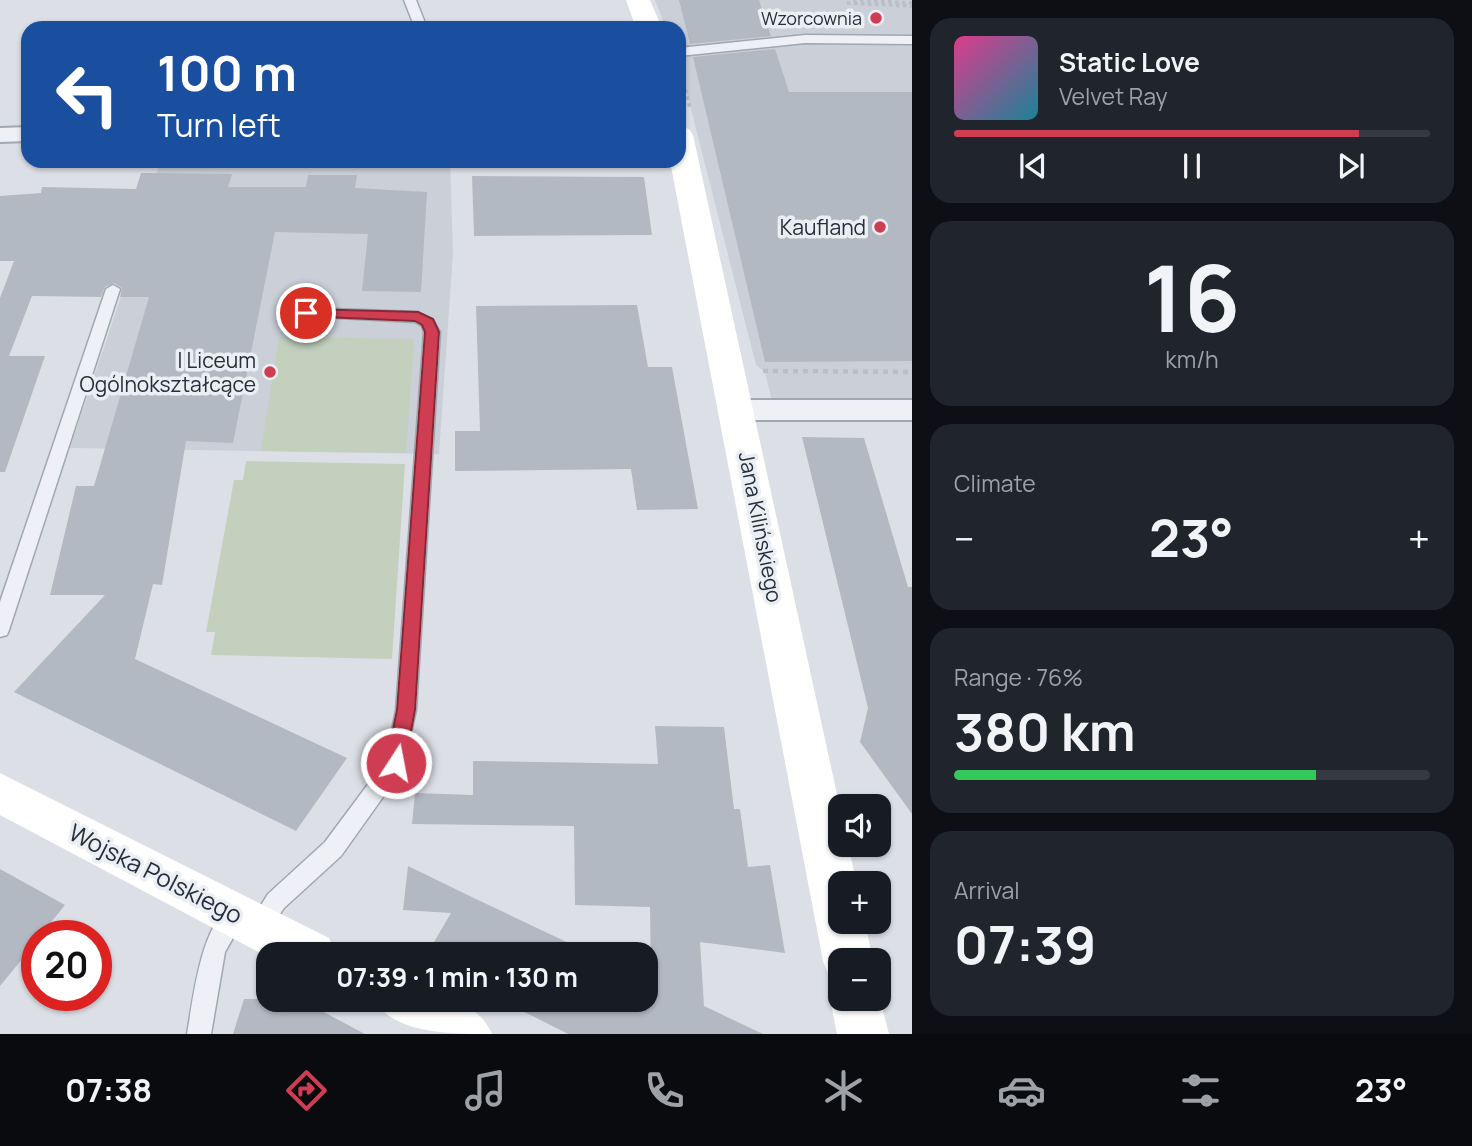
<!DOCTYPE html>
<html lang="en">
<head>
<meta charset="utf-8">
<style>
  :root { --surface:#171b24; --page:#20242c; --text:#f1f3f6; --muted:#9ea1a6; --line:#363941; --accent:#cf3d53 }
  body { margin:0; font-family:Manrope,sans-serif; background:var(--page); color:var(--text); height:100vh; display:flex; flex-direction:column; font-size:26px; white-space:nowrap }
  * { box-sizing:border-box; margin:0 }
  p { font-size:23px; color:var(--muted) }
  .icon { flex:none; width:38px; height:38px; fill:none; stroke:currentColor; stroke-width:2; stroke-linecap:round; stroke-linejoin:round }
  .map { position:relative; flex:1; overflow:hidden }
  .panel { display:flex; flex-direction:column; gap:18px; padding:18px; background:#0d0f14; width:560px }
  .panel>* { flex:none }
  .guide { position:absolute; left:21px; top:21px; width:665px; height:147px; border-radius:21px; box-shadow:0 2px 5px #0004; background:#1a4fa0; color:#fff; overflow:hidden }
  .buttons { position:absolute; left:828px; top:794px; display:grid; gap:14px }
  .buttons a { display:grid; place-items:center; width:63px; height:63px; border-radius:14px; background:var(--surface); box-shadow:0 2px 5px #0004; font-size:35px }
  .speed { position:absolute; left:21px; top:920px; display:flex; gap:14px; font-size:35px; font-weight:700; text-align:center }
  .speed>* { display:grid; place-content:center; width:91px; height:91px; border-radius:50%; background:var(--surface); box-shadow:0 2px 5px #0004; line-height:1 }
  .speed .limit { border:10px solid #d22; background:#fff; color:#111 }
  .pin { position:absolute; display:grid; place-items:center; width:60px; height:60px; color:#fff; margin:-30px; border:4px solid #fff; border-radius:50%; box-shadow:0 2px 7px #0007 }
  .me { position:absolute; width:77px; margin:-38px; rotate:11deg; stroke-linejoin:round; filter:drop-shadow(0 0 5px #0008) }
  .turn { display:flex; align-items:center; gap:24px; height:147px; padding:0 21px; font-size:32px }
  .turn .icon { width:91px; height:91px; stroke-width:2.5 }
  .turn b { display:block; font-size:49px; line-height:60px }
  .big { font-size:52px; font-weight:700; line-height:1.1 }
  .panel .widget { flex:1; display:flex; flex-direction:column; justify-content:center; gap:10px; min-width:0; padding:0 24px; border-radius:21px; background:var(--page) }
  .panel .dial { align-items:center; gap:0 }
  .dial b { font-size:91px; line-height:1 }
  .song { display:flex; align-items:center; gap:21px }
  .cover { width:84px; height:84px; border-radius:10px; background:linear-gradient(135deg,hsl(330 70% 55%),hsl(190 70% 35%)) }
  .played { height:7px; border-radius:4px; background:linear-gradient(90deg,var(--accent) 85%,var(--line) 85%) }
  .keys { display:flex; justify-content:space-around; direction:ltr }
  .heat { display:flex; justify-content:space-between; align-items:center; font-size:38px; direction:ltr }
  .charge { height:10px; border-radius:5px; background:linear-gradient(90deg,#34c759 76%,var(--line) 0) }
  .trip { position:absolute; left:256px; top:942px; width:402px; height:70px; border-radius:21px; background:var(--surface); box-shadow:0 2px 5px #0004; font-weight:700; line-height:70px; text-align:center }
  .tab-bar { display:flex; height:112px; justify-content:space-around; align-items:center; background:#090b0e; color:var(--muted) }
  .tab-bar .icon { width:49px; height:49px }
  .tab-bar .on { color:var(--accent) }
  .tab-bar b { font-size:32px; color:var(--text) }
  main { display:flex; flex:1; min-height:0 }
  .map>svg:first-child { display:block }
</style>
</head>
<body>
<main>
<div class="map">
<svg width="912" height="1034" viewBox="0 0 912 1034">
  <rect width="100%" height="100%" fill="#dce0e6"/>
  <!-- built -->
  <g fill="#cacfd8">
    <polygon points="655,0 912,0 912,410 774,409 765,372 756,365 679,62 679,28 666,28"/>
    <polygon points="160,161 450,161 453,253 439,454 70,448 136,252"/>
  </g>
  <!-- green -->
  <g fill="#c2d0bd">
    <polygon points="279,337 414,339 406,453 261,451"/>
    <polygon points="246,461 405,464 392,659 211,655 215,632 206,632 234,480 243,480"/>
  </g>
  <!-- building -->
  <g fill="#b3b9c3">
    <polygon points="679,0 759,0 771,36 690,44"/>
    <polygon points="775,49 789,92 912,92 912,361 765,362 693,57"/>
    <polygon points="141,173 232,174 228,187 306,187 308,175 357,175 355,188 427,192 421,292 362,291 368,234 275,232 233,443 186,441 162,585 153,584 135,659 347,758 296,831 14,692 105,595 50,595 76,486 94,486 149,297 120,297 122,288 114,283 105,287 101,297 32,296 9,356 45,356 5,472 0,472 0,298 14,261 0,261 0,196 41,193 42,187 136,189"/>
    <polygon points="472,176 644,177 652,235 474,236"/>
    <polygon points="637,305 648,367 672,367 698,509 637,510 631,469 455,471 455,431 480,431 476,306"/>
    <polygon points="802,437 864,438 908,587 912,587 912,814 860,742 868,708"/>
    <polygon points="655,726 724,727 734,809 740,809 748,867 770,865 785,953 700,942 704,1006 763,1034 568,1034 499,999 646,999 646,979 651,982 650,907 575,905 574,826 412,824 415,793 473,795 473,761 658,764"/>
    <polygon points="408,866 476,899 592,954 427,954 451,913 403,910"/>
    <polygon points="0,869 65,905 40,936 37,936 37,941 0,986"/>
    <polygon points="244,999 299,999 365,1034 233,1034"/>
  </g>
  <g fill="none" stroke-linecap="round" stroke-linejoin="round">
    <defs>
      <g id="lane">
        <polygon points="404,0 416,0 427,28 415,28"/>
        <polygon points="805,35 912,36 912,44 805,43 679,56 679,48"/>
        <polygon points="113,285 120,289 9,630 7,635 0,637 0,602 106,289"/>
        <polygon points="306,308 418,312 433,320 440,332 416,710 403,769 341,856 284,908 267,933 259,936 251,933 248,926 268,894 325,842 386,760 396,710 424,332 422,326 415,322 301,316 298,313 301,310"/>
        <path d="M235,905L243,908L246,915L225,952L211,1034H187C193,1002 201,918 235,905Z"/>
      </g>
      <g id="street">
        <polygon points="28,127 28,141 0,142 0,128"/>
        <polygon points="738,400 912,400 912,420 738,420 727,417 723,410 727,403"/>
      </g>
    </defs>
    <!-- lane casing -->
    <use href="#lane" stroke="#a1a7b0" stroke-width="3"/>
    <!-- street casing -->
    <use href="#street" stroke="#a1a7b0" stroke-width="4"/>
    <!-- path-far1 -->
    <g stroke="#babec5" stroke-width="3.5" stroke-dasharray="3.5 3.5" stroke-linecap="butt">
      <polyline points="853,0 912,3"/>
      <polyline points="847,3 912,6"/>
      <polyline points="682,76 690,108"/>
    </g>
    <!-- path -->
    <polyline stroke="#babec5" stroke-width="4.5" stroke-dasharray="5 5" stroke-linecap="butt" points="763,371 912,372"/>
    <!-- lane -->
    <use href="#lane" fill="#eef0f5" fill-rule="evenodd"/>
    <!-- street -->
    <use href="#street" fill="#eef0f5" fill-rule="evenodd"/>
    <!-- secondary -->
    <g fill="#fff" fill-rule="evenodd">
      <polygon points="626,0 650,0 662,28 636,28"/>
      <polygon points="679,126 689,129 693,135 840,808 840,845 848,845 857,884 840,884 840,922 865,922 873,961 840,961 840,999 878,999 878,992 889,1034 837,1034 830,999 839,981 830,978 823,961 670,161 679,161"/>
      <polygon points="0,773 329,938 336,954 268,954 268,957 0,815"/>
      <path d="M374,999C416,999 472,988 492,1034C450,1034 393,1034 374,999Z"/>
    </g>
  </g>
  <!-- route -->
  <polygon fill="#cf3d53" stroke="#872836" stroke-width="2" points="306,309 418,312 433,319 439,332 415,710 405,763 402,769 389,769 386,763 397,710 425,332 422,325 415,321 301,316 299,313"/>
  <!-- markers -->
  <g fill="#cf3d53" stroke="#ebeff4" stroke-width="2.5">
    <circle cx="876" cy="18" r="7"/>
    <circle cx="880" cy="227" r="7"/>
    <circle cx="270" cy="372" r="7"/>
  </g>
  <g text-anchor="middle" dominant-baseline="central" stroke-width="7" stroke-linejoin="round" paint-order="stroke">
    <!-- far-poi labels -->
    <g font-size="18" fill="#252e3c" stroke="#ebeff4" text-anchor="end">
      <text x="862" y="18">Wzorcownia</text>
    </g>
    <!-- poi labels -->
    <g font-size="21" fill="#252e3c" stroke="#ebeff4" text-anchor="end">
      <text x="866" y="227">Kaufland</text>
      <text x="256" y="360">I Liceum<tspan x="256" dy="24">Ogólnokształcące</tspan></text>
    </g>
    <!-- street labels -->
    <g font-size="21" fill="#252e3c" stroke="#ebeff4">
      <text transform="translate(761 527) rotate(79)">Jana Kilińskiego</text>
    </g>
    <!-- near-street labels -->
    <g font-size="24" fill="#252e3c" stroke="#ebeff4">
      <text transform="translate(156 873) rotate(27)">Wojska Polskiego</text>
    </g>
  </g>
</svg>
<div class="buttons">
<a><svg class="icon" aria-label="sound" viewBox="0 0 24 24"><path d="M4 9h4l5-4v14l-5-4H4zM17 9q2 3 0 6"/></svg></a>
<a>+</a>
<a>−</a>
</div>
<div class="speed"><div class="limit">20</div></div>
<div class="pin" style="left:306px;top:313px;background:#d93025"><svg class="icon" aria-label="arrive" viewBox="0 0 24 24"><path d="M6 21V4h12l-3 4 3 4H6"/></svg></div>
<svg class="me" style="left:396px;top:763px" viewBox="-20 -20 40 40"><circle r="17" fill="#cf3d53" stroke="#fff" stroke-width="3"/><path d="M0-11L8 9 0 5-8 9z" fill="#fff"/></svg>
<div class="trip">07:39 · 1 min · 130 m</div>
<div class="guide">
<div class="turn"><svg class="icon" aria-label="left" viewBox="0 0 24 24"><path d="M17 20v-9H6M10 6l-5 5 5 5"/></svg><div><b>100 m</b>Turn left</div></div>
</div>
</div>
<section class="panel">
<div class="widget">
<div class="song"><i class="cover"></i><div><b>Static Love</b><p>Velvet Ray</p></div></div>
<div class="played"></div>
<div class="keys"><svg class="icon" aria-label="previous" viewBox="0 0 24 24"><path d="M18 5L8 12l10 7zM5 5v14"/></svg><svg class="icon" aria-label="pause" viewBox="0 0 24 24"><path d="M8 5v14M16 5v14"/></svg><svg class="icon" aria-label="next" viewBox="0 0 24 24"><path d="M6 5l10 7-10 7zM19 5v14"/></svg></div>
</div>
<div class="widget dial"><b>16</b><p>km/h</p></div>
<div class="widget"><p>Climate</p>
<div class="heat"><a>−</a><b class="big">23°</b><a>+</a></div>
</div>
<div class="widget"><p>Range · 76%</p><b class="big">380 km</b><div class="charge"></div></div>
<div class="widget"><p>Arrival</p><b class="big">07:39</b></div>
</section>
</main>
<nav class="tab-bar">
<b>07:38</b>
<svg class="icon on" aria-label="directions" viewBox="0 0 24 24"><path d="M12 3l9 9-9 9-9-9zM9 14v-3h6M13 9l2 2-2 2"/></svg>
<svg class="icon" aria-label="music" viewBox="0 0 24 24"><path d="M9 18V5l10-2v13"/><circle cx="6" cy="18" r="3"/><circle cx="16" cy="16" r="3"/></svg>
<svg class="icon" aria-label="phone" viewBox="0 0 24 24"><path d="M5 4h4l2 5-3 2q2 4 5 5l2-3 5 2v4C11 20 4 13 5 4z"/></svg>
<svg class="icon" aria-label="climate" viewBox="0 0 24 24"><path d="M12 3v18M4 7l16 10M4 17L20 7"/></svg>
<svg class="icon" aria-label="car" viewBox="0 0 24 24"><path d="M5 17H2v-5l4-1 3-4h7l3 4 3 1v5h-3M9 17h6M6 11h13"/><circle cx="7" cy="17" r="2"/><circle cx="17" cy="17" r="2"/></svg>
<svg class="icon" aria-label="filters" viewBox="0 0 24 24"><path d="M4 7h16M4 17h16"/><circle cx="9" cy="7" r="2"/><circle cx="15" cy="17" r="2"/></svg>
<b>23°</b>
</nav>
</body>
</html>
